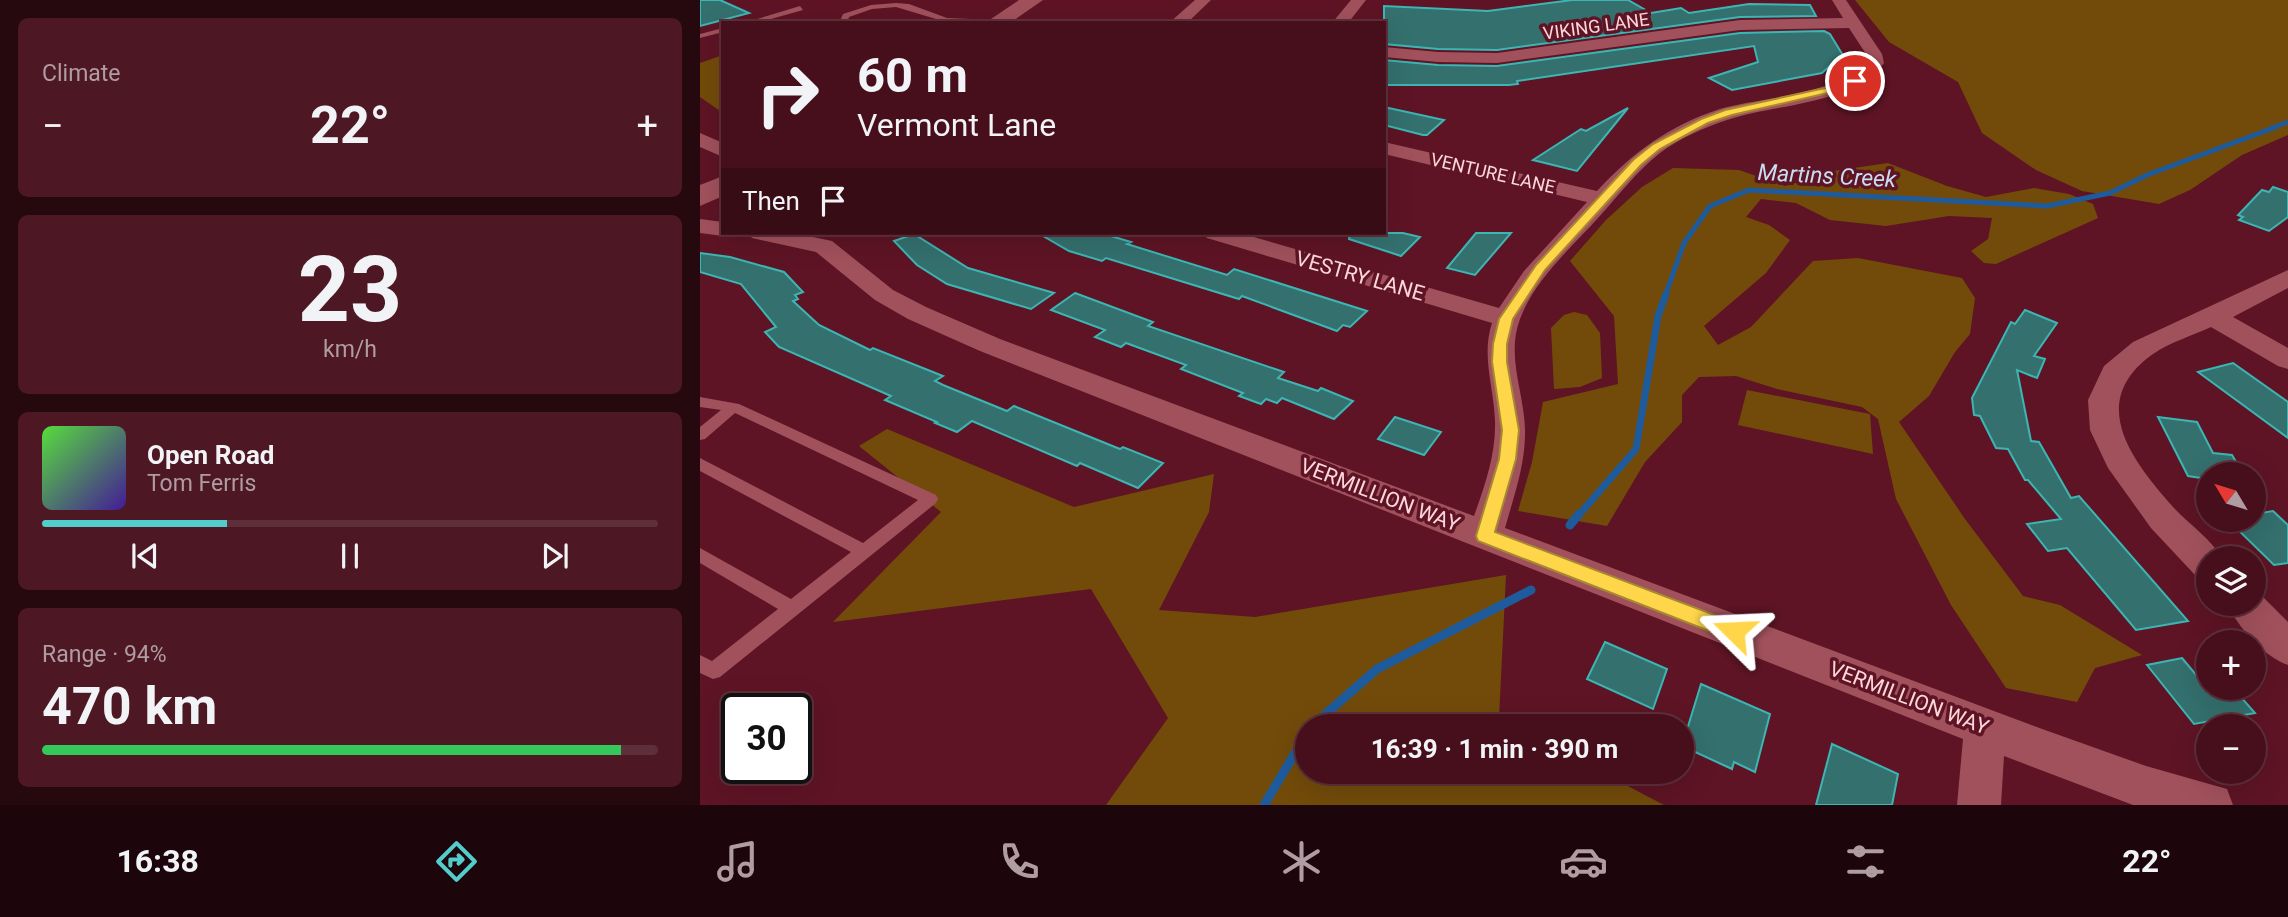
<!DOCTYPE html>
<html lang="en">
<head>
<meta charset="utf-8">
<style>
  :root { --surface:#460f1b; --page:#4d1824; --text:#f1f3f6; --muted:#b09ca3; --line:#5e2f3a; --accent:#53cdcb }
  body { margin:0; font-family:Roboto,sans-serif; background:var(--page); color:var(--text); height:100vh; display:flex; flex-direction:column; font-size:26px; white-space:nowrap }
  * { box-sizing:border-box; margin:0 }
  p { font-size:23px; color:var(--muted) }
  .icon { flex:none; width:38px; height:38px; fill:none; stroke:currentColor; stroke-width:2; stroke-linecap:round; stroke-linejoin:round }
  .map { position:relative; flex:1; overflow:hidden }
  .sheet { display:flex; flex-direction:column; gap:18px; padding:18px; background:#26080f; width:700px }
  .sheet>* { flex:none }
  .banner { position:absolute; left:21px; top:21px; width:665px; height:214px; border-radius:0px; box-shadow:0 7px 28px #0002,0 0 0 2px var(--line); background:#460f1b; color:var(--text); overflow:hidden }
  .needle { width:46px; rotate:308deg }
  .controls { position:absolute; left:1496px; top:462px; display:grid; gap:14px }
  .controls a { display:grid; place-items:center; width:70px; height:70px; border-radius:50%; background:var(--surface); box-shadow:0 7px 28px #0002,0 0 0 2px var(--line); font-size:35px }
  .speed { position:absolute; left:21px; top:693px; display:flex; gap:14px; font-size:35px; font-weight:700; text-align:center }
  .speed>* { display:grid; place-content:center; width:91px; height:91px; border-radius:50%; background:var(--surface); box-shadow:0 7px 28px #0002,0 0 0 2px var(--line); line-height:1 }
  .speed .limit { border:4px solid #111; border-radius:10px; background:#fff; color:#111 }
  .pin { position:absolute; display:grid; place-items:center; width:60px; height:60px; color:#fff; margin:-30px; border:4px solid #fff; border-radius:50%; box-shadow:0 2px 7px #0007 }
  .me { position:absolute; width:77px; margin:-38px; rotate:291deg; stroke-linejoin:round; filter:drop-shadow(0 0 5px #0008) }
  .turn { display:flex; align-items:center; gap:24px; height:147px; padding:0 21px; font-size:32px }
  .turn .icon { width:91px; height:91px; stroke-width:2.5 }
  .turn b { display:block; font-size:49px; line-height:60px }
  .then { display:flex; align-items:center; height:66px; padding:0 21px; background:#0003; gap:14px; font-size:26px }
  .big { font-size:52px; font-weight:700; line-height:1.1 }
  .sheet .widget { flex:1; display:flex; flex-direction:column; justify-content:center; gap:10px; min-width:0; padding:0 24px; border-radius:10px; background:var(--page) }
  .sheet .dial { align-items:center; gap:0 }
  .dial b { font-size:91px; line-height:1 }
  .song { display:flex; align-items:center; gap:21px }
  .cover { width:84px; height:84px; border-radius:10px; background:linear-gradient(135deg,hsl(110 70% 55%),hsl(260 70% 35%)) }
  .played { height:7px; border-radius:4px; background:linear-gradient(90deg,var(--accent) 30%,var(--line) 30%) }
  .keys { display:flex; justify-content:space-around; direction:ltr }
  .heat { display:flex; justify-content:space-between; align-items:center; font-size:38px; direction:ltr }
  .charge { height:10px; border-radius:5px; background:linear-gradient(90deg,#34c759 94%,var(--line) 0) }
  .trip { position:absolute; left:595px; top:714px; width:399px; height:70px; border-radius:35px; background:var(--surface); box-shadow:0 7px 28px #0002,0 0 0 2px var(--line); font-weight:700; line-height:70px; text-align:center }
  .tabs { display:flex; height:112px; justify-content:space-around; align-items:center; background:#1c060b; color:var(--muted) }
  .tabs .icon { width:49px; height:49px }
  .tabs .active { color:var(--accent) }
  .tabs b { font-size:32px; color:var(--text) }
  main { display:flex; flex:1; min-height:0 }
  .map>svg:first-child { display:block }
</style>
</head>
<body>
<main>
<section class="sheet">
<div class="widget"><p>Climate</p>
<div class="heat"><a>−</a><b class="big">22°</b><a>+</a></div>
</div>
<div class="widget dial"><b>23</b><p>km/h</p></div>
<div class="widget">
<div class="song"><i class="cover"></i><div><b>Open Road</b><p>Tom Ferris</p></div></div>
<div class="played"></div>
<div class="keys"><svg class="icon" aria-label="previous" viewBox="0 0 24 24"><path d="M18 5L8 12l10 7zM5 5v14"/></svg><svg class="icon" aria-label="pause" viewBox="0 0 24 24"><path d="M8 5v14M16 5v14"/></svg><svg class="icon" aria-label="next" viewBox="0 0 24 24"><path d="M6 5l10 7-10 7zM19 5v14"/></svg></div>
</div>
<div class="widget"><p>Range · 94%</p><b class="big">470 km</b><div class="charge"></div></div>
</section>
<div class="map">
<svg width="1588" height="805" viewBox="0 0 1588 805">
  <rect width="100%" height="100%" fill="#5e1424"/>
  <!-- green -->
  <g fill="#724b0a">
    <polygon points="1155,0 1588,0 1588,135 1542,155 1490,190 1459,204 1382,191 1336,170 1282,133 1258,82 1189,42"/>
    <polygon points="23,55 23,113 0,97 0,63"/>
    <polygon points="1188,163 1247,186 1286,197 1334,188 1369,194 1393,204 1398,218 1296,264 1284,263 1271,251 1288,239 1292,218 1249,216 1186,226 1130,220 1096,203 1061,199 1046,217 1069,225 1090,240 1066,273 1004,326 1018,345 1051,327 1113,261 1158,258 1262,278 1275,298 1270,334 1255,352 1229,396 1199,422 1265,519 1323,596 1360,605 1442,655 1395,668 1377,702 1306,688 1251,605 1196,499 1178,419 1162,407 1077,389 1036,376 999,377 982,395 982,422 945,462 907,526 818,511 832,462 843,402 918,384 914,316 870,261 906,220 942,187 973,168 1039,170 1085,186 1133,171"/>
    <polygon points="874,312 887,315 900,333 902,378 880,387 854,389 851,328 864,315"/>
    <polygon points="1047,390 1170,414 1173,454 1038,425"/>
    <polygon points="187,429 374,507 514,474 509,512 459,610 555,617 806,575 799,718 815,726 607,726 607,772 901,772 964,805 406,805 468,718 391,589 133,622 241,512 159,446"/>
  </g>
  <g fill="none" stroke-linecap="round" stroke-linejoin="round">
    <!-- stream-far3 -->
    <polyline stroke="#1e5b9d" stroke-width="4.5" points="1571,128 1588,122"/>
    <!-- stream-far2 -->
    <polyline stroke="#1e5b9d" stroke-width="5" points="965,296 984,243 1010,206 1049,190 1347,206 1410,193 1447,175 1576,127"/>
    <!-- stream-far1 -->
    <polyline stroke="#1e5b9d" stroke-width="7" points="878,516 936,449 958,316 966,294"/>
    <!-- stream -->
    <g stroke="#1e5b9d" stroke-width="9">
      <polyline points="870,525 879,514"/>
      <polyline points="612,726 677,669 831,590"/>
      <polyline points="564,805 607,733"/>
    </g>
  </g>
  <!-- building -->
  <g fill="#34706e" stroke="#3cb6b4" stroke-width="2">
    <polygon points="0,0 20,0 49,13 0,26"/>
    <polygon points="872,0 928,0 951,13 981,8 989,13 1049,4 1110,5 1116,16 1040,17 797,50 738,49 684,44 684,6 788,11"/>
    <polygon points="1124,31 1130,34 1147,62 1134,62 1122,73 1032,90 1009,78 1058,62 1054,46 817,81 818,84 809,85 684,85 684,60 738,65 797,66 1040,33"/>
    <polygon points="684,107 744,120 727,135 723,135 684,125"/>
    <polygon points="928,108 877,171 833,160 881,129 886,131"/>
    <polygon points="1573,187 1588,192 1588,217 1569,231 1539,220 1543,217 1538,215 1562,190 1569,192"/>
    <polygon points="338,233 401,233 431,242 427,244 527,275 534,269 667,311 650,327 643,325 637,331 542,296 539,299 406,258 402,261 369,251"/>
    <polygon points="650,233 703,233 720,237 701,256 649,239"/>
    <polygon points="776,233 811,233 775,275 747,268"/>
    <polygon points="214,234 268,268 354,293 331,309 247,284 217,265 194,241"/>
    <polygon points="0,253 30,257 84,272 103,292 95,295 98,299 93,301 119,325 170,350 173,348 243,376 235,381 243,385 307,411 314,406 420,449 423,447 463,463 438,488 380,463 377,466 272,421 257,432 235,423 237,422 185,400 191,396 79,347 65,332 76,327 41,284 0,272"/>
    <polygon points="375,293 453,322 448,326 584,372 578,378 618,391 621,388 653,401 634,419 582,398 577,403 566,399 561,404 539,396 543,393 481,369 486,365 426,343 421,347 395,337 405,330 351,310"/>
    <polygon points="1325,310 1357,323 1334,356 1345,359 1337,378 1317,370 1331,441 1339,442 1371,498 1379,496 1488,621 1436,630 1367,548 1348,551 1327,524 1361,519 1328,480 1325,480 1308,449 1296,448 1280,416 1274,415 1272,398 1311,322 1315,324"/>
    <polygon points="1533,363 1588,402 1588,438 1498,372"/>
    <polygon points="695,417 741,432 724,455 678,439"/>
    <polygon points="1458,417 1497,422 1513,453 1532,455 1543,474 1508,474 1508,479 1488,476"/>
    <polygon points="1573,511 1588,525 1588,563 1574,565 1528,520 1554,520 1554,514"/>
    <polygon points="905,642 967,669 953,709 887,679"/>
    <polygon points="1482,658 1497,676 1508,674 1508,688 1533,688 1555,713 1494,724 1447,665"/>
    <polygon points="1001,684 1070,714 1055,772 1034,762 1032,769 982,746"/>
    <polygon points="1132,744 1198,774 1192,805 1116,805"/>
  </g>
  <g fill="none" stroke-linecap="round" stroke-linejoin="round">
    <!-- service -->
    <g fill="#a1515c" fill-rule="evenodd">
      <polygon points="196,3 209,4 247,18 296,20 300,22 246,22 196,7 172,9 149,17 147,23 139,23 143,14 171,5"/>
      <polygon points="100,6 103,10 57,23 44,23"/>
      <polygon points="23,28 23,32 0,38 0,34"/>
      <polygon points="0,397 39,404 236,495 238,499 236,503 20,677 13,679 0,673 0,655 12,661 78,609 0,563 0,548 91,599 151,552 0,471 0,458 163,543 218,500 35,413 5,439 0,440 0,427 21,410 0,407"/>
    </g>
    <!-- minor -->
    <g fill="#a1515c" fill-rule="evenodd">
      <polygon points="495,0 511,0 487,23 469,23"/>
      <polygon points="651,0 666,0 648,23 632,23"/>
      <path d="M1132,0H1146L1182,54L1184,63C1154,105 1073,104 1027,120C1003,128 980,138 960,153C936,172 918,196 898,218C870,249 835,279 820,319C806,356 824,392 825,429C826,463 814,496 805,528L1345,730L1446,766L1527,789L1533,805H1433L1304,756L1301,805H1257L1263,739L280,351L208,319L175,300L116,252L52,238L48,233H94L132,241L193,290L226,307L300,339L774,516C785,485 796,454 795,421C794,387 781,356 792,323L507,238L503,233H540L799,308L824,271L887,202L684,154V142L897,191C932,153 970,125 1020,109C1061,97 1137,95 1166,62V54L1149,28L1040,30L797,63L738,62L684,57V47L738,52L797,53L1040,20L1143,18Z"/>
      <polygon points="0,133 23,143 23,157 0,147"/>
      <polygon points="0,219 23,222 23,233 32,233 23,236 0,233"/>
      <path d="M1588,270V288L1533,317L1588,348V369L1578,366L1511,327C1492,336 1470,342 1453,354C1385,402 1433,462 1474,508C1489,524 1511,539 1522,558H1508V580L1495,575L1451,528L1408,468L1390,430L1388,400L1404,366L1433,342Z"/>
      <path d="M1554,591L1559,593L1588,622V665C1564,657 1538,627 1527,604H1554Z"/>
    </g>
    <!-- secondary -->
    <g fill="#a1515c" fill-rule="evenodd">
      <polygon points="319,0 343,0 310,23 285,23"/>
      <polygon points="23,176 23,196 0,206 0,185"/>
    </g>
  </g>
  <!-- route -->
  <polygon fill="#ffd54a" stroke="#a68a30" stroke-width="2" points="1155,78 1160,81 1159,83 1132,92 1032,115 1008,123 960,149 941,165 845,270 813,319 807,344 807,362 819,430 816,459 795,532 1041,625 1044,631 1041,638 1034,640 1027,638 778,541 776,536 799,459 802,430 792,362 793,344 799,319 836,265 933,160 953,144 1001,119 1025,110 1125,88"/>
  <g text-anchor="middle" dominant-baseline="central" stroke-width="7" stroke-linejoin="round" paint-order="stroke">
    <!-- far-street labels -->
    <g font-size="18" fill="#fdd7da" stroke="#5e1424">
      <text transform="translate(896 26) rotate(-8)">VIKING LANE</text>
      <text transform="translate(793 173) rotate(13)">VENTURE LANE</text>
    </g>
    <!-- street labels -->
    <g font-size="21" fill="#fdd7da" stroke="#5e1424">
      <text transform="translate(660 276) rotate(16)">VESTRY LANE</text>
      <text transform="translate(680 495) rotate(21)">VERMILLION WAY</text>
      <text transform="translate(1209 698) rotate(21)">VERMILLION WAY</text>
    </g>
    <!-- water labels -->
    <g font-size="23" font-style="italic" fill="#c9dcf2" stroke="#5e1424">
      <text transform="translate(1127 176) rotate(3)">Martins Creek</text>
    </g>
  </g>
</svg>
<div class="controls">
<a><svg class="needle" viewBox="-14 -14 28 28"><path d="M0-13l5 13h-10z" fill="#e53935"/><path d="M0 13l5-13h-10z" fill="#b09ca3"/></svg></a>
<a><svg class="icon" aria-label="layers" viewBox="0 0 24 24"><path d="M12 4l9 5-9 5-9-5zM3 14l9 5 9-5"/></svg></a>
<a>+</a>
<a>−</a>
</div>
<div class="speed"><div class="limit">30</div></div>
<div class="pin" style="left:1155px;top:81px;background:#d93025"><svg class="icon" aria-label="arrive" viewBox="0 0 24 24"><path d="M6 21V4h12l-3 4 3 4H6"/></svg></div>
<svg class="me" style="left:1034px;top:631px" viewBox="-20 -20 40 40"><path d="M0-17L14 15 0 8-14 15z" fill="#ffd54a" stroke="#fff" stroke-width="4"/></svg>
<div class="trip">16:39 · 1 min · 390 m</div>
<div class="banner">
<div class="turn"><svg class="icon" aria-label="right" viewBox="0 0 24 24"><path d="M7 20v-9h11M14 6l5 5-5 5"/></svg><div><b>60 m</b>Vermont Lane</div></div>
<div class="then">Then<svg class="icon" aria-label="arrive" viewBox="0 0 24 24"><path d="M6 21V4h12l-3 4 3 4H6"/></svg></div>
</div>
</div>
</main>
<nav class="tabs">
<b>16:38</b>
<svg class="icon active" aria-label="directions" viewBox="0 0 24 24"><path d="M12 3l9 9-9 9-9-9zM9 14v-3h6M13 9l2 2-2 2"/></svg>
<svg class="icon" aria-label="music" viewBox="0 0 24 24"><path d="M9 18V5l10-2v13"/><circle cx="6" cy="18" r="3"/><circle cx="16" cy="16" r="3"/></svg>
<svg class="icon" aria-label="phone" viewBox="0 0 24 24"><path d="M5 4h4l2 5-3 2q2 4 5 5l2-3 5 2v4C11 20 4 13 5 4z"/></svg>
<svg class="icon" aria-label="climate" viewBox="0 0 24 24"><path d="M12 3v18M4 7l16 10M4 17L20 7"/></svg>
<svg class="icon" aria-label="car" viewBox="0 0 24 24"><path d="M5 17H2v-5l4-1 3-4h7l3 4 3 1v5h-3M9 17h6M6 11h13"/><circle cx="7" cy="17" r="2"/><circle cx="17" cy="17" r="2"/></svg>
<svg class="icon" aria-label="filters" viewBox="0 0 24 24"><path d="M4 7h16M4 17h16"/><circle cx="9" cy="7" r="2"/><circle cx="15" cy="17" r="2"/></svg>
<b>22°</b>
</nav>
</body>
</html>
